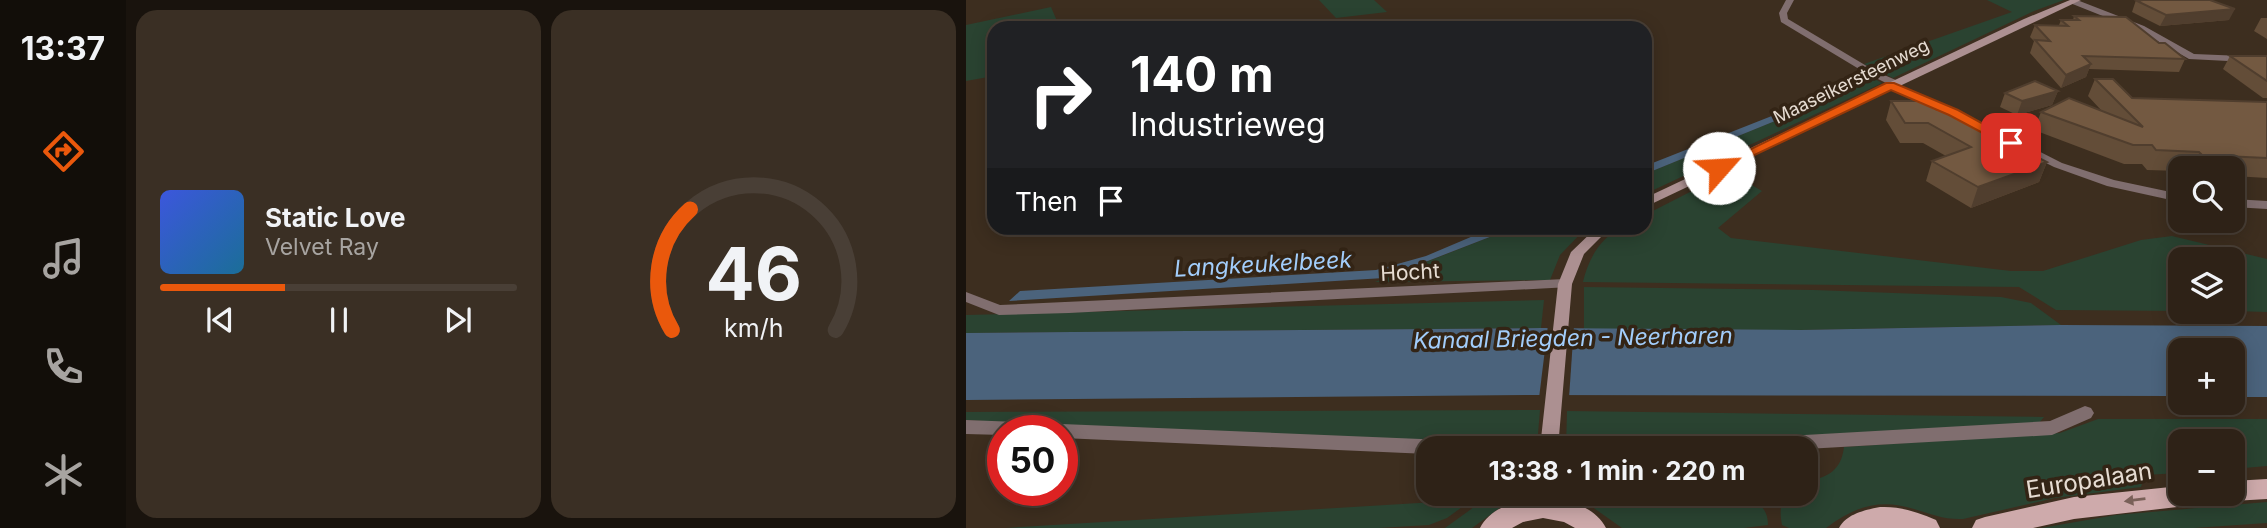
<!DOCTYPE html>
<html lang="en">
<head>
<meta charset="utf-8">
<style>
  :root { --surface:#2e2217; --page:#3a2f24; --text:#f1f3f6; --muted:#a7a4a1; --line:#493f36; --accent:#ea580c }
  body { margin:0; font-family:Inter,sans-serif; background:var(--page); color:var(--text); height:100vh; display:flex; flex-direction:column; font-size:26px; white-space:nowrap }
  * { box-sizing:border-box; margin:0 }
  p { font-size:23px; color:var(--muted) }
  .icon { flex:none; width:38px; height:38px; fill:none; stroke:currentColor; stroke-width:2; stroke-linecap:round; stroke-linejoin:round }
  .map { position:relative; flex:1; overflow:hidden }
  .sheet { display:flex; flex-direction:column; gap:10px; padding:10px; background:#19130d; width:840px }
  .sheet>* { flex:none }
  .top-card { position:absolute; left:21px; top:21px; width:665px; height:214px; border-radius:21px; box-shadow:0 4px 18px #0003,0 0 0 2px var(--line); background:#202124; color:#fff; overflow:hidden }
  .fabs { position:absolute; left:1202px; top:156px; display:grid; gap:14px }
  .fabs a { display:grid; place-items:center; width:77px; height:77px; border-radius:14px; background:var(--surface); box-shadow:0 4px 18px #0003,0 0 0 2px var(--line); font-size:35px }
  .speed { position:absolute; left:21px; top:415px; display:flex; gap:14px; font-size:35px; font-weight:700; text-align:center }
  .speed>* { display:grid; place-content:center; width:91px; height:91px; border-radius:50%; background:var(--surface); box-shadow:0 4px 18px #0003,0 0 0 2px var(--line); line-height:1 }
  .speed .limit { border:10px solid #d22; background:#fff; color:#111 }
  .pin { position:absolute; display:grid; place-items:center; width:60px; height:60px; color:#fff; margin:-30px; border-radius:14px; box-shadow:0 4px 10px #0006 }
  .me { position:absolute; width:77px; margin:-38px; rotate:64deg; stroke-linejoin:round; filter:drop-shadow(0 0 5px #0008) }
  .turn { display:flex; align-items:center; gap:24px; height:147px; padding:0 28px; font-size:32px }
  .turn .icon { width:91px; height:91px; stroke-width:2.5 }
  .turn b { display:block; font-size:49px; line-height:60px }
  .then { display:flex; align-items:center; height:66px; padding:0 28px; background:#0003; gap:14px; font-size:26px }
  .sheet .tile { flex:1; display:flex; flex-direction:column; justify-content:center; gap:10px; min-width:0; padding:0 24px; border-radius:21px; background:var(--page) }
  .sheet .dial { align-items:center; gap:0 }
  .dial svg { height:182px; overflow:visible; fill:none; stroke:var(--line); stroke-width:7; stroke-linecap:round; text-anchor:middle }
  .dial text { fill:var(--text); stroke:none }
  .song { display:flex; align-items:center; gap:21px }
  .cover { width:84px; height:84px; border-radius:10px; background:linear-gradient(135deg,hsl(230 70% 55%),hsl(200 70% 35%)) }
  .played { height:7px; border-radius:4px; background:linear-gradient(90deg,var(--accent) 35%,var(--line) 35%) }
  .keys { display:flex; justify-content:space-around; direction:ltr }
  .sheet .tiles { flex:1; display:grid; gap:10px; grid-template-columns:repeat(2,1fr) }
  .trip { position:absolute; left:450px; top:436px; width:402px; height:70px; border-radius:21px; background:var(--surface); box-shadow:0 4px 18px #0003,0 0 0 2px var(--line); font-weight:700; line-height:70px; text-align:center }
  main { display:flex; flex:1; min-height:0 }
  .menu { display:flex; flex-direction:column; width:126px; justify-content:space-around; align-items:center; background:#120e09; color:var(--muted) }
  .menu .icon { width:49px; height:49px }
  .menu .active { color:var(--accent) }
  .menu b { font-size:32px; color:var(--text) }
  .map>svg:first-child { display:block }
</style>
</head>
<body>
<main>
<nav class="menu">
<b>13:37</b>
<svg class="icon active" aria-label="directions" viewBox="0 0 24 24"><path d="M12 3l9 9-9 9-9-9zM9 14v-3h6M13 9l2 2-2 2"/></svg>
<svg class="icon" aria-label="music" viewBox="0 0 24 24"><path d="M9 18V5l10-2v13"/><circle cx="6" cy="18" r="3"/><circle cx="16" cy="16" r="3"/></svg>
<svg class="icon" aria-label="phone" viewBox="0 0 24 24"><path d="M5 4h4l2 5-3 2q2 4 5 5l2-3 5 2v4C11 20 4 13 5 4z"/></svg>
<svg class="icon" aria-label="climate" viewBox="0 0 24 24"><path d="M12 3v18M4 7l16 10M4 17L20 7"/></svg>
</nav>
<section class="sheet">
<div class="tiles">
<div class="tile">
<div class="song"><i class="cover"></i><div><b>Static Love</b><p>Velvet Ray</p></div></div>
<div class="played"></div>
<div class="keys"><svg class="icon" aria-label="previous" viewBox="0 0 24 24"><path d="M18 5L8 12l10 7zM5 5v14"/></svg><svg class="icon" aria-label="pause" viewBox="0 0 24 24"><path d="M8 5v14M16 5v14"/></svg><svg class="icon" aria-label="next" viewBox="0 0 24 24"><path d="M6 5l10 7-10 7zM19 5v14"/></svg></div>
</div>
<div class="tile dial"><svg viewBox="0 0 100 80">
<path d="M14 69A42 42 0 1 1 86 69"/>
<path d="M14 69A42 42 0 0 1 22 16" stroke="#ea580c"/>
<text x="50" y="56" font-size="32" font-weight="700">46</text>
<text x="50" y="72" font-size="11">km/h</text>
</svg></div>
</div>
</section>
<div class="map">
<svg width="1301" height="528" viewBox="0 0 1301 528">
  <rect width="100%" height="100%" fill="#3d2e1f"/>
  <!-- green -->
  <g fill="#2a4331">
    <polygon points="353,0 408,0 421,12 370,18"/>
    <polygon points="1021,0 1098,0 1068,11 927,78 898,64 1046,12"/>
    <polygon points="85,7 94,28 28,28 28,76 0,81 0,25"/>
    <polygon points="907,78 916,83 679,194 679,174 888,89"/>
    <path d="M763,172L796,191L752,228L765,238L1045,271H1077L1175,240L1206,236L1301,259V312L1267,311V259H1214V311L1090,310L1053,287L617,282C622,260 634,237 656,228C662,226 672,228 679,228V215Z"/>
    <polygon points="547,228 620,228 594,255 584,280 409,282"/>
    <polygon points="618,287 848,290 1035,297 1065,303 1095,325 834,330 618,329"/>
    <polygon points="578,300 575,328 0,333 0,315"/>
    <polygon points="574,410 571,446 432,439 301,437 0,420 0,412"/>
    <polygon points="601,411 1078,417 1073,423 600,448"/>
    <path d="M1132,419H1301V466L1267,469V441H1214V473L1179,475L1175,487L1089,498L997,519C979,520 965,514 948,509C913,498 888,507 860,528H823L816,525C814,514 813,503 822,494H840V482C862,477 875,471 878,447L1094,433Z"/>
    <polygon points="491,494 514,494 481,518 463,525 413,528 39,528 486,501"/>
    <polygon points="526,494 553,494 506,528 479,528"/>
    <path d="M608,494C623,493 642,491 657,494C671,497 684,502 699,502C726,502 802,479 802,525L778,528H656Z"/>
    <polygon points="1301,502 1301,523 1228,528 1075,528 1150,515"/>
  </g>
  <!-- water -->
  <g fill="#4b637c">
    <polygon points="882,86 888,89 679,174 679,166"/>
    <polygon points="526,228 547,228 418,278 43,301 54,291 410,270 460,256"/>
    <polygon points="1095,325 1301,326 1301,397 1267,397 1267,350 1214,350 1214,396 569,395 0,400 0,333 575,328 834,330"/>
  </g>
  <!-- pier -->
  <polygon fill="#3d2e1f" points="582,325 608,325 603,398 573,398"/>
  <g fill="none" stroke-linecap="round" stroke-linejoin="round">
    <!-- street -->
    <g fill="#806e6f" fill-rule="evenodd">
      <polygon points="820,0 828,0 821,13 822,19 909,71 932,81 934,83 931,85 991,110 1096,163 1148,180 1214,194 1214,202 1141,186 1088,167 983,114 921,88 919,86 922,84 906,76 882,85 876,85 876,81 898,72 815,22 813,13"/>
      <polygon points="1104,0 1111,0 1178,26 1228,54 1301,57 1301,63 1223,59 1172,30 1104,3"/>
      <polygon points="1267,199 1301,201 1301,209 1267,207"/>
      <polygon points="599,279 606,284 604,287 103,313 33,315 0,302 0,292 34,305"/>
      <polygon points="1119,406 1125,408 1128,413 1125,418 1086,435 840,449 725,448 728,443 734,441 1084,421"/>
      <polygon points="0,420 79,423 85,425 88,430 90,426 96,424 503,441 509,443 512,448 462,448 462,454 96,438 96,430 37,430 37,435 0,434"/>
    </g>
    <!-- secondary -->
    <g fill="#ac9091" fill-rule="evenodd">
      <polygon points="1104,0 1115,0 679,207 679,198 1058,19"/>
      <polygon points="630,228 644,228 618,254 606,284 592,448 574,448 592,284 605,252"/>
      <polygon points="583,494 601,494 603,509 600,515 593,518 586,515 583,509"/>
    </g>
    <!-- primary -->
    <g fill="#ceaaab" fill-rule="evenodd">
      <polygon points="1301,479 1301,499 1267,501 1258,498 1256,494 1267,494 1267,481"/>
      <polygon points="1214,486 1214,494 1249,494 1246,501 1237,504 1108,519 1067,528 1006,528 1010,520 1019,517 1108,497"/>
      <path d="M577,497C600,499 629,506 640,528H609L598,522L577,518L557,522L546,528H514C525,506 555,499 577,497Z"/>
      <path d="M914,507C934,506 951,512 970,520L974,528H873C880,514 899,510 914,507Z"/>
    </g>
  </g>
  <!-- wall -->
  <g fill="#634d38">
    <polygon points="1170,0 1244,0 1263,20 1194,26 1166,12"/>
    <polygon points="1108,16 1193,43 1219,59 1213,72 1123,69 1120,77 1095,88 1064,53 1068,41 1064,37 1069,25 1093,25 1095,20 1107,20"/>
    <polygon points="1295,18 1301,18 1301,39 1288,31"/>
    <polygon points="1264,56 1301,56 1301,98 1297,98 1257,69"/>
    <polygon points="1129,79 1166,98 1301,102 1301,178 1267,176 1267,168 1214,168 1214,171 1181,170 1176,164 1158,164 1068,130 1075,112 1135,110 1122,96"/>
    <polygon points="1092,91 1086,105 1051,115 1034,107 1039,93"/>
    <polygon points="925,101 969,109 1081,162 1073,182 1005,208 960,181 966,161 980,156 957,143 934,143 920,120"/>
  </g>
  <!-- shaded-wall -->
  <g fill="#503e2e">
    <polygon points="1269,9 1263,20 1194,26 1200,15"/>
    <polygon points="1125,64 1120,77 1095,88 1100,75"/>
    <polygon points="1092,91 1086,105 1051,115 1056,101"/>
    <polygon points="1081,162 1073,182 1005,208 1012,187"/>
  </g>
  <!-- building -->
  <g fill="#735941" stroke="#503e2e" stroke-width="2">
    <polygon points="1177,0 1244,0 1269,9 1200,15 1171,1"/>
    <polygon points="1108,16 1160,17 1193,43 1199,43 1219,59 1117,56 1125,64 1100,75 1069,40 1084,41 1069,25 1102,26 1095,20 1113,20"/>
    <polygon points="1264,56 1301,56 1301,81"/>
    <polygon points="1129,79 1147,79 1166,98 1301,102 1301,158 1236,155 1233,152 1190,150 1186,145 1167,145 1075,112 1103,98 1177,127"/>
    <polygon points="1069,81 1092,91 1056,101 1039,93"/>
    <polygon points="925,101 963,101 969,109 989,115 1081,162 1012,187 966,161 1005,147 962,123 939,123"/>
  </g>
  <!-- one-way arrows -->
  <defs><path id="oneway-solid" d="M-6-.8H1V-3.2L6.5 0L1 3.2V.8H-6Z" transform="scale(1.75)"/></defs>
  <use fill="#796058" href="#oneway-solid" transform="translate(1169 500) rotate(173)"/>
  <!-- route -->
  <polygon fill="#ea580c" stroke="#983908" stroke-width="2" points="920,83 928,83 992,110 1052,143 1045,147 1041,146 983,115 925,90 757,170 748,170 746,168"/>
  <g text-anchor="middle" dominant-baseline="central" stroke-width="7" stroke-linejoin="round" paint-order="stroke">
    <!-- far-street labels -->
    <g font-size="18" fill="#e6dcd2" stroke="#332415">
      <text transform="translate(885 81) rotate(-26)">Maaseikersteenweg</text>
    </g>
    <!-- street labels -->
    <g font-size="21" fill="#e6dcd2" stroke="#332415">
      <text transform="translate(444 272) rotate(-3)">Hocht</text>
    </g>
    <!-- water labels -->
    <g font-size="23" font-style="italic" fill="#a2cdfb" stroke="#332415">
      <text transform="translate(297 264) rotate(-3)">Langkeukelbeek</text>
      <text transform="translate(607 338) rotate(-1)">Kanaal Briegden - Neerharen</text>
    </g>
    <!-- near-street labels -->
    <g font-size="24" fill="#e6dcd2" stroke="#332415">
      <text transform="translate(1123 480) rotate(-9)">Europalaan</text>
    </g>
  </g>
</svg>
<div class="fabs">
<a><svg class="icon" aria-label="search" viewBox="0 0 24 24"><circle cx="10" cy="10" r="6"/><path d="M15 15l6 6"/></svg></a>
<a><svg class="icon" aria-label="layers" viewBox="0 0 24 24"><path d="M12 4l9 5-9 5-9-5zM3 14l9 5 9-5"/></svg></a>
<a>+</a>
<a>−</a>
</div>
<div class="speed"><div class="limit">50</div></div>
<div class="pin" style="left:1045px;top:143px;background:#d93025"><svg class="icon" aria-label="arrive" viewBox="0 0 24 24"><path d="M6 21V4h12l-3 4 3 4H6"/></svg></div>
<svg class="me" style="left:753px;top:168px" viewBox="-20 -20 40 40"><circle r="19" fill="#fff"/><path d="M0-13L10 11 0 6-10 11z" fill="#ea580c"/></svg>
<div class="trip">13:38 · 1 min · 220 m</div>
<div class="top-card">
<div class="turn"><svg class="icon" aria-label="right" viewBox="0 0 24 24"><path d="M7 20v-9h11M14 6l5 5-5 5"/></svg><div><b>140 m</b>Industrieweg</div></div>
<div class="then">Then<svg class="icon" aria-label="arrive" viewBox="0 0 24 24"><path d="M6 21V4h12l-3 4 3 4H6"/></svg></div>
</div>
</div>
</main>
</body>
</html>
